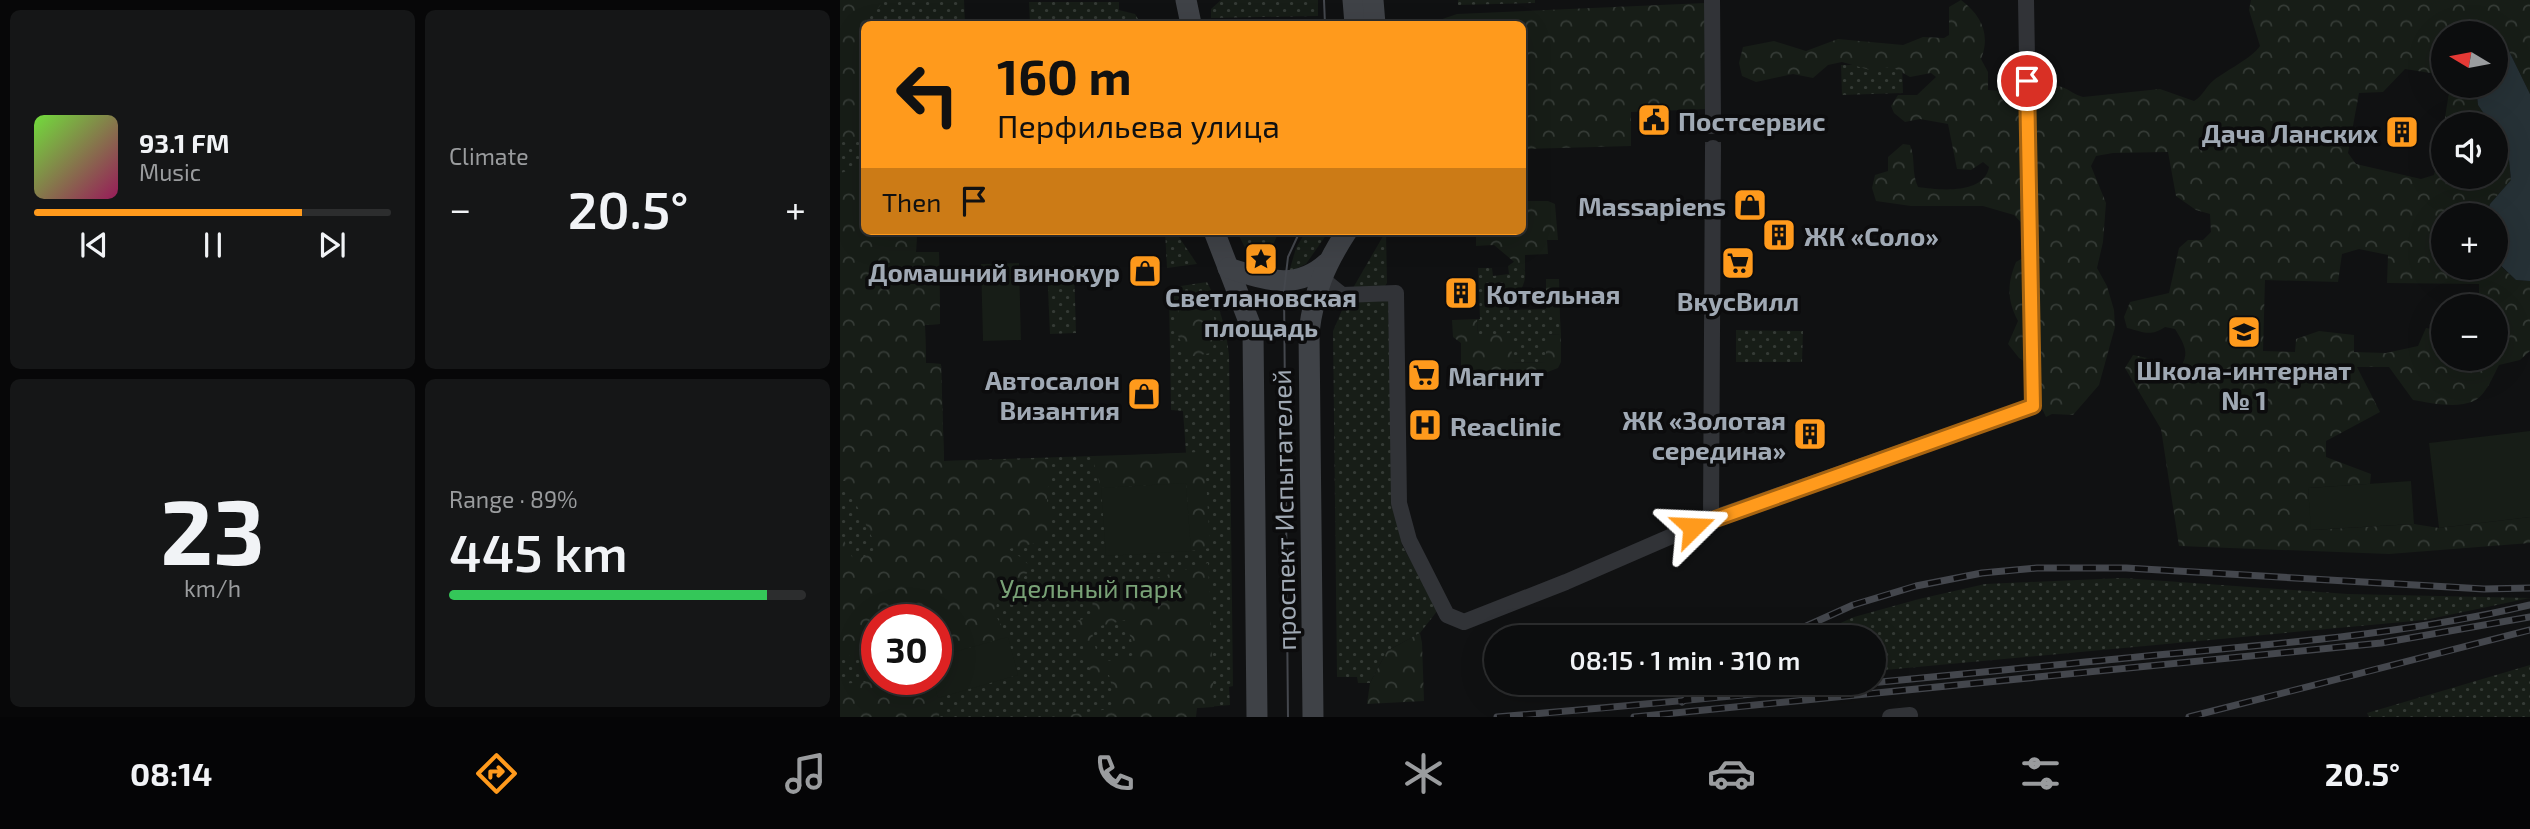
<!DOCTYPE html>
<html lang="en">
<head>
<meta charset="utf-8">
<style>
  :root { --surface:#0c0d0e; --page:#151617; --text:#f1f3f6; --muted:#9a9c9e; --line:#2c2d2e; --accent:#ff9a1c }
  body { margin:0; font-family:"Exo 2",sans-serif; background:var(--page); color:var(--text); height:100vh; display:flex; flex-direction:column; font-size:26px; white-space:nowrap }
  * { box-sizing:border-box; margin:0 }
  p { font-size:23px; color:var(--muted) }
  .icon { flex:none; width:38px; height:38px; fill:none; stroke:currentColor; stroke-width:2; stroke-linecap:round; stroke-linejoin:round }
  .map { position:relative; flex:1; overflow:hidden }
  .panel { display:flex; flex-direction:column; gap:10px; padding:10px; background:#070708; width:840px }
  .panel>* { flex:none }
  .hud { position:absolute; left:21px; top:21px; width:665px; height:214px; border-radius:10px; box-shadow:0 7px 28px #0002,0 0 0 2px var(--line); background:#ff9a1c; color:#111; overflow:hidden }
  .needle { width:46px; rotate:280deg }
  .tools { position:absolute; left:1591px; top:21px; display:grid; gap:14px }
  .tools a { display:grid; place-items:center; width:77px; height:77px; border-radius:50%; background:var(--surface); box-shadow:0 7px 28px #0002,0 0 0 2px var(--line); font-size:35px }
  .speed { position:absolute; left:21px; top:604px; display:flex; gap:14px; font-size:35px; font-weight:700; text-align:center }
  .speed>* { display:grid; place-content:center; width:91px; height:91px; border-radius:50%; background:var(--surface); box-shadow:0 7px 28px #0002,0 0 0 2px var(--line); line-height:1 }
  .speed .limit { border:10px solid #d22; background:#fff; color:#111 }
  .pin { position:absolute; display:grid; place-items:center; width:60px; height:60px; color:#fff; margin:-30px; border:4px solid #fff; border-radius:50%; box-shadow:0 2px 7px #0007 }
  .me { position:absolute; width:77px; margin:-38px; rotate:69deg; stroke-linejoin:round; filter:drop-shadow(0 0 5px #0008) }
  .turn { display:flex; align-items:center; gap:24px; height:147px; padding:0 21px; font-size:32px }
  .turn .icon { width:91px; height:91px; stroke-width:2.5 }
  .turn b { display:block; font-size:49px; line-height:60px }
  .then { display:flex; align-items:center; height:66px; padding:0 21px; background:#0003; gap:14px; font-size:26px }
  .big { font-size:52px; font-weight:600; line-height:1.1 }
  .panel .widget { flex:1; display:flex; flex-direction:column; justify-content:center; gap:10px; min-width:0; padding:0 24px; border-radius:10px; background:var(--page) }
  .panel .dial { align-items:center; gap:0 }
  .dial b { font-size:91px; line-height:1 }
  .song { display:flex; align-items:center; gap:21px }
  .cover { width:84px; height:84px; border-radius:10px; background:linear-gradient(135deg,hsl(100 70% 55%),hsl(330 70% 35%)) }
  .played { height:7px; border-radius:4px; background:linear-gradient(90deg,var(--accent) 75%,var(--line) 75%) }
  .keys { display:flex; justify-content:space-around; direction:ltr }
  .heat { display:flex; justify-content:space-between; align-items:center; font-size:38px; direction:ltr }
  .charge { height:10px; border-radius:5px; background:linear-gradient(90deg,#34c759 89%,var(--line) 0) }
  .panel .tiles { flex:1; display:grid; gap:10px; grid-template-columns:repeat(2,1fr) }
  .trip { position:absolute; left:644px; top:625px; width:402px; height:70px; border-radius:35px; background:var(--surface); box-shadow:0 7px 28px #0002,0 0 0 2px var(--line); font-weight:600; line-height:70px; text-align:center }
  .menu { display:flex; height:112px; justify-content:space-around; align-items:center; background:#050506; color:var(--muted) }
  .menu .icon { width:49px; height:49px }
  .menu .on { color:var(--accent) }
  .menu b { font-size:32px; color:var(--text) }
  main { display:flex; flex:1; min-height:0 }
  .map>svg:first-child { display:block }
</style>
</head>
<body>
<main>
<section class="panel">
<div class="tiles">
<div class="widget">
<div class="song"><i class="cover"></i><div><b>93.1 FM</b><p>Music</p></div></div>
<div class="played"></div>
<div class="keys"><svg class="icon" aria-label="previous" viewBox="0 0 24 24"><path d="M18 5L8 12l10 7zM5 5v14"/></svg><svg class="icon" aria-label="pause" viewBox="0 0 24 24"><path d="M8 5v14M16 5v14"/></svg><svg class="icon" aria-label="next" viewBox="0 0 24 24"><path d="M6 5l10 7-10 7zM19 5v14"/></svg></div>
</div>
<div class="widget"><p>Climate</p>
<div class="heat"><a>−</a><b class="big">20.5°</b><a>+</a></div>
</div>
<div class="widget dial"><b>23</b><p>km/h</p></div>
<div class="widget"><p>Range · 89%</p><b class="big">445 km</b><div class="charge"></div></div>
</div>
</section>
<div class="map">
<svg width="1690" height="717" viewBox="0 0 1690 717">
  <defs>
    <pattern id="green-dots" width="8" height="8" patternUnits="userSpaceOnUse" patternTransform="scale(1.75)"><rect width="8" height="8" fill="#171d17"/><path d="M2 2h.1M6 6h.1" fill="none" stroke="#353b36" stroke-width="1.8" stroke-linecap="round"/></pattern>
    <pattern id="forest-crowns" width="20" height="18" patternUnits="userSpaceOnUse" patternTransform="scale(1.75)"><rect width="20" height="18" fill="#171d17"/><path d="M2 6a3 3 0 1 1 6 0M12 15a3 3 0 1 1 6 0" fill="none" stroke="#353b36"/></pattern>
  </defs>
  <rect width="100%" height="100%" fill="#101112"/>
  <!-- green -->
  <g fill="url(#green-dots)" fill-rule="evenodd">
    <path d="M0,0H124L125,24H24V231H77L76,252H99L100,324L85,325L86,363L101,364L104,461L346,453L343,411L331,410L329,297L334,287L367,282C380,306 386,328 389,355L393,686L389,687L390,705L252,717H0ZM37,620H96V679H37Z"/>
    <polygon points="381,0 478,0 478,16 371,18 371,9"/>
    <polygon points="618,0 695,0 695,3 618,5"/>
    <polygon points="189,2 279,2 279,10 295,14 301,24 190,24"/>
    <polygon points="1062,64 1063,93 1002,95 1001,65"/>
    <polygon points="325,231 335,231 357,264 327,268"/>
    <path d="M397,231H439L433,245L430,272C412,263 405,249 397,231Z"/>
    <polygon points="466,231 489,231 466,264 449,272 456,248"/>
    <polygon points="546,231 547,283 545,286 513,288"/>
    <path d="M675,261L685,271C686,280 683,287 678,294L668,296L669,310L706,309L715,316L720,317L721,334L706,335V362L671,363L638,335L637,319H640L638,268H652L653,276L669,274L668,266Z"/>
    <polygon points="234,266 236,333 210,334 207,267"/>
    <polygon points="549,299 552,503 562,545 598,610 580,633 547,651 530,683 518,683 517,677 497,677 493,331 506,301"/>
    <polygon points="896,330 963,331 962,362 896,362"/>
    <polygon points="1283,578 1508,594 1690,598 1585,620 1034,671 1034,637 969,637 1014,617 1079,599 1145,584"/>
    <polygon points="1690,665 1690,717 1529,717 1527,713"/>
  </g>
  <!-- forest -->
  <g fill="url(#forest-crowns)" fill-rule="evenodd">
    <polygon points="0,0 45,0 22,26 24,28 24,145 16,138 0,142"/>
    <path d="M1121,0C1141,15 1151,34 1141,59L1148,72V90L1176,92L1186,101C1197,95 1209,83 1222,87C1230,90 1235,95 1243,97L1320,89L1354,101C1364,95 1365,87 1374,80C1387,70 1412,58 1420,46L1409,10L1411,0H1690V94L1668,49L1656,46V33H1603V75L1565,69L1543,92L1519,93L1508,153L1516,164L1581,179L1594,175L1603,128V177H1656V131L1668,149L1671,180L1650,204L1647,215H1603V268H1656V262L1676,280L1690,281V351L1680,360L1659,365C1653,376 1646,395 1634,401C1616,409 1591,403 1573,400L1549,367H1517L1540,412L1486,441V457L1531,474L1530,484L1468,488L1472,530L1574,524L1599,528L1690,517V543L1549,554L1339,546L1321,429L1285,368L1293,355L1322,361L1334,376C1350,356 1348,350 1335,329L1325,327C1310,337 1304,332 1287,328L1284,317L1290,302L1329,293L1339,248L1348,240H1363L1371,232L1370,214L1356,210L1336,196L1328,152L1273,153L1256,156L1251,166L1266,203L1263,242L1257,268L1267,286L1274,310L1275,327L1259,385L1233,415L1212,414L1206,417L1197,398L1199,371L1179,358L1168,344L1178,321C1167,300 1167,284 1176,262L1193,252L1192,234L1174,215L1143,206H1071L1036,201L1032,188L1035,175L1048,171V157L1063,144L1070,145C1076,159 1071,172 1078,187C1099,190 1144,195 1149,167L1143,162L1131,170L1117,169L1108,124L1080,119L1065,122L1054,113L1051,106L1058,95H1077L1096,77L1091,73L1070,77L1052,67L1030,70L1002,62L988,65L973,78L953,74L916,82L902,76L899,63L903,47L934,41L966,51L998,39L1063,45L1083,37L1104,38L1109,35V7ZM1519,249L1548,255L1547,283L1639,284V306H1656V359H1603V331L1586,328L1578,346L1546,353L1514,352V335L1479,331L1456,339L1455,352L1423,351L1425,280L1498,282L1502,254Z"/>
    <polygon points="865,3 868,109 791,112 791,146 683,149 682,24 588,24 617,14"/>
    <polygon points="1610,86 1636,86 1638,105 1651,124 1604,124"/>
    <polygon points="24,167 24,231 77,231 76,252 99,252 100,324 85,325 86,363 101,364 104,461 210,459 207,501 212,533 202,542 168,549 179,556 191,567 176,589 157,598 156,616 168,637 96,657 96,620 37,620 37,679 93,679 98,698 99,717 0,717 0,684 26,682 30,668 20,658 0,654 0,532 14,561 38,550 5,481 0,481 0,173"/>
    <polygon points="683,201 708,201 715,204 718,240 707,240 708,254 685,255 685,271 654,245 636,246 636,231 682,231"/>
    <polygon points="706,279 719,279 720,317 715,317 706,309"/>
    <polygon points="360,295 371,301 377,335 371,353 348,357 335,329 339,308"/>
    <polygon points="637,319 638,335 671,333 672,363 706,362 706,335 721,334 721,362 718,368 705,373 629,376 624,374 621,369 621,343 613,337 612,320"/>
    <polygon points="359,452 365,460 370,548 351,551 346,483 261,488 252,457"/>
    <path d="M368,563L374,707L357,708L356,717H211L277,708L269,675L252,678L236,621L255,616L251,597ZM286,620L295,655L259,663L251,628Z"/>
    <polygon points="580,633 582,643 584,701 527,704 530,683 547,651"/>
  </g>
  <!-- pitch -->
  <g fill="#171d17">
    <polygon points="179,263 181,340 143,341 141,264"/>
    <polygon points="1690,431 1690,517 1599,528 1589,443"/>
    <polygon points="1571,481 1574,524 1471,530 1468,488"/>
    <polygon points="346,483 351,551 266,556 261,488"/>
    <polygon points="168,637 178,675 98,698 93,679 96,679 96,657"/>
  </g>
  <!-- water -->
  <polygon fill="#263136" points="1656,46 1668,49 1690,94 1690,281 1676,280 1656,261 1656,215 1647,215 1650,204 1671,180 1668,149 1656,131 1656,124 1651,124 1638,105 1636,86 1656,86"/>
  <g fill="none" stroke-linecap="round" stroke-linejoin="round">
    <!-- minor-tunnel -->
    <polyline stroke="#2d2f32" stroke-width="16" stroke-dasharray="16 8" stroke-linecap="butt" points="873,118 873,148"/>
    <!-- minor -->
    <g stroke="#313337" stroke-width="16">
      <polyline points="872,0 873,118"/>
      <polyline points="481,278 502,295 556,293 559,503 569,540 607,615 624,622 726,582 871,519 1193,406 1186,0"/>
      <polyline points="871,519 873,148"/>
      <polyline points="1050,717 1070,715"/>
    </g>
    <!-- secondary -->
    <g stroke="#3f4247" stroke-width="21">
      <polyline points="346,0 351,24"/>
      <polyline points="513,0 515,24"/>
      <polyline points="533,0 535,24"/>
      <polyline points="374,231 413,332 417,717"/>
      <path d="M388,268C425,279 455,292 487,263"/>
      <path d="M473,717L469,332C474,291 485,265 507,231"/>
    </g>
    <!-- tram -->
    <g stroke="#44474d" stroke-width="2">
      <polyline points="484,0 485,24"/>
      <polyline points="448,717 444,291 448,257 460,231"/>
    </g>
    <defs>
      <g id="rail">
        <polyline points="942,637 1013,605 1076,586 1142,573 1197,568 1286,568 1644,589 1690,588"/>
        <polyline points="842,702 866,682"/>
        <path d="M657,717C864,700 1070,679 1277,659C1415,645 1555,637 1690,605"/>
        <polyline points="794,717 1541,643 1690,617"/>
        <polyline points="1349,717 1690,630"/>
      </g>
    </defs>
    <!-- rail casing -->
    <use href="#rail" stroke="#44474d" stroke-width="7"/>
    <!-- rail -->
    <use href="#rail" stroke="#0c0c0d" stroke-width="4.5" stroke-dasharray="13" stroke-linecap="butt"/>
  </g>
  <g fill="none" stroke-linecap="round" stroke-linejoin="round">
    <defs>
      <polyline id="route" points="853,527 1193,406 1187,81"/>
    </defs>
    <!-- route casing -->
    <use href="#route" stroke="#a66412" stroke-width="18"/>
    <!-- route -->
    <use href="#route" stroke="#ff9a1c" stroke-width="12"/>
  </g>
  <!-- icons -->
  <defs>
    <symbol id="civic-square" viewBox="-11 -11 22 22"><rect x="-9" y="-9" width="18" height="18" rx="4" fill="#ff9a1c" stroke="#0c0c0d"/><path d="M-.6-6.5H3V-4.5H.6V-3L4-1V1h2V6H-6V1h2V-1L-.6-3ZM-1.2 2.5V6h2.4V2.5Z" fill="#111"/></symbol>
    <symbol id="building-square" viewBox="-11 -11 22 22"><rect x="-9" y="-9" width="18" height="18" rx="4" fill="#ff9a1c" stroke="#0c0c0d"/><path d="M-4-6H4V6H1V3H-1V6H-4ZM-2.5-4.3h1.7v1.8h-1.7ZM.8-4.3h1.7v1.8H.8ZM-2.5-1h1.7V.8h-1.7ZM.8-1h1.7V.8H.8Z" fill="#111"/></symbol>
    <symbol id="shop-square" viewBox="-11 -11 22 22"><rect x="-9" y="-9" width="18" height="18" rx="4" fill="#ff9a1c" stroke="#0c0c0d"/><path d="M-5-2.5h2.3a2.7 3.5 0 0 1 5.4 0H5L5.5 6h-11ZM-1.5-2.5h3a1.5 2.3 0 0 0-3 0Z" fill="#111"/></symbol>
    <symbol id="sight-square" viewBox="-11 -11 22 22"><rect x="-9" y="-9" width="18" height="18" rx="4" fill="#ff9a1c" stroke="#0c0c0d"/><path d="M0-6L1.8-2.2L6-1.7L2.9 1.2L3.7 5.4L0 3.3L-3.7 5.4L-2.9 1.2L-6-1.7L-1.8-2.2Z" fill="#111"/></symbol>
    <symbol id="supermarket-square" viewBox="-11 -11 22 22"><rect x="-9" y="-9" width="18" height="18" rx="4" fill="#ff9a1c" stroke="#0c0c0d"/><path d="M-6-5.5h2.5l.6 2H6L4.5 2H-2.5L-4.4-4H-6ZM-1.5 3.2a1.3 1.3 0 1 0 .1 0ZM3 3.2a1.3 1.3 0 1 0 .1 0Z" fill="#111"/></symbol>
    <symbol id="school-square" viewBox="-11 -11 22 22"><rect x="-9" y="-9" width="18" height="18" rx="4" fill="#ff9a1c" stroke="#0c0c0d"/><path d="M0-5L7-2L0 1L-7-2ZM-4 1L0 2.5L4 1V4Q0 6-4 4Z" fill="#111"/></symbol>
    <symbol id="hospital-square" viewBox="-11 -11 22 22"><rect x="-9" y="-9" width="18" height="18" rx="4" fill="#ff9a1c" stroke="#0c0c0d"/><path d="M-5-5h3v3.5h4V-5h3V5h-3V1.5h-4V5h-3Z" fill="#111"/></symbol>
  </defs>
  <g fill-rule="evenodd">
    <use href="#civic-square" x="795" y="101" width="38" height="38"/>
    <use href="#building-square" x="1543" y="113" width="38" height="38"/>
    <use href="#shop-square" x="891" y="186" width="38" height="38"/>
    <use href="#building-square" x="920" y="216" width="38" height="38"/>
    <use href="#sight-square" x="402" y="240" width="38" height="38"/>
    <use href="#supermarket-square" x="879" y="244" width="38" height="38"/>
    <use href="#shop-square" x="286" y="252" width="38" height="38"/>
    <use href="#building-square" x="602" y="274" width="38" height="38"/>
    <use href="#school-square" x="1385" y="313" width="38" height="38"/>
    <use href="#supermarket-square" x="565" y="356" width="38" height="38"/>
    <use href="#shop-square" x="285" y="375" width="38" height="38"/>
    <use href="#hospital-square" x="566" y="406" width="38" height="38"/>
    <use href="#building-square" x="951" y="415" width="38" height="38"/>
  </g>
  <g text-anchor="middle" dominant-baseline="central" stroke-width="7" stroke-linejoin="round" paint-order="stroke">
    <!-- poi labels -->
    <g font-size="26" font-weight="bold" fill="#a0a9b4" stroke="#0c0c0d" text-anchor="start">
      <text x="838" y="120">Постсервис</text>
      <text x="1538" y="132" text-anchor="end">Дача Ланских</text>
      <text x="886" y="205" text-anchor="end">Massapiens</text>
      <text x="964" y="235">ЖК «Соло»</text>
      <text x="280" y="271" text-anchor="end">Домашний винокур</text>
      <text x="646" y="293">Котельная</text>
      <text x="421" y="296" text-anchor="middle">Светлановская<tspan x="421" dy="30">площадь</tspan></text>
      <text x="898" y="300" text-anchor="middle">ВкусВилл</text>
      <text x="1404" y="369" text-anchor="middle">Школа-интернат<tspan x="1404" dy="30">№ 1</tspan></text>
      <text x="608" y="375">Магнит</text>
      <text x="280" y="379" text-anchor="end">Автосалон<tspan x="280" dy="30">Византия</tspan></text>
      <text x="946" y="419" text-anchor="end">ЖК «Золотая<tspan x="946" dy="30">середина»</tspan></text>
      <text x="610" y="425">Reaclinic</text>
    </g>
    <!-- street labels -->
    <g font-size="26" fill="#a0a9b4" stroke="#0c0c0d">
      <text transform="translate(443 510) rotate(-91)">проспект Испытателей</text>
    </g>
    <!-- park labels -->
    <g font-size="26" fill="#78a176" stroke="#0c0c0d">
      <text x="251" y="587">Удельный парк</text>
    </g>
  </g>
</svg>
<div class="tools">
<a><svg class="needle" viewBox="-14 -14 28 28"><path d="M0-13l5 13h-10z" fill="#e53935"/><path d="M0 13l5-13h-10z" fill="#9a9c9e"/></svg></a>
<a><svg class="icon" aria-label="sound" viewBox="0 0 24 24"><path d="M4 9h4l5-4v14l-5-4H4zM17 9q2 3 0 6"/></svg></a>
<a>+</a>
<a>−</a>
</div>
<div class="speed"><div class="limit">30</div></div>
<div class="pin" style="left:1187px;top:81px;background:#d93025"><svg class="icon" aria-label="arrive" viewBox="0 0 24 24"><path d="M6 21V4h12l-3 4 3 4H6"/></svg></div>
<svg class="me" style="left:853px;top:527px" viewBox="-20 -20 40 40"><path d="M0-17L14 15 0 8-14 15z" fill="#ff9a1c" stroke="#fff" stroke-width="4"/></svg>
<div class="trip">08:15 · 1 min · 310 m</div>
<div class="hud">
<div class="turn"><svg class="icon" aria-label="left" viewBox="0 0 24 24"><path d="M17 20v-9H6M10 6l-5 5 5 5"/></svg><div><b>160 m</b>Перфильева улица</div></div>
<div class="then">Then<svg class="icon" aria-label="arrive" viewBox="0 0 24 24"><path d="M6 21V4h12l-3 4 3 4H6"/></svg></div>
</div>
</div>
</main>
<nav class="menu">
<b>08:14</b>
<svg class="icon on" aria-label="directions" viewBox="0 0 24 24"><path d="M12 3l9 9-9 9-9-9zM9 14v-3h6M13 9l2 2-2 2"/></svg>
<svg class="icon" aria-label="music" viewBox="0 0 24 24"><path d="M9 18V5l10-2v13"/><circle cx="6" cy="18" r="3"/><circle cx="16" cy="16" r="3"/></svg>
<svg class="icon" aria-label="phone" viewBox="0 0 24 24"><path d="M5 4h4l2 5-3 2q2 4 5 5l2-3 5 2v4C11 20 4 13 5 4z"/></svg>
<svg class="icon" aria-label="climate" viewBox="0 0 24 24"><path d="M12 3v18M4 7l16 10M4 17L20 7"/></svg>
<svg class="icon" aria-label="car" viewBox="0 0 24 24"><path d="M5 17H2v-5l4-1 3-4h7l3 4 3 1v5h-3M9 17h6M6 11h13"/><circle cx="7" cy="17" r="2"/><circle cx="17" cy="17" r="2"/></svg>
<svg class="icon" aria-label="filters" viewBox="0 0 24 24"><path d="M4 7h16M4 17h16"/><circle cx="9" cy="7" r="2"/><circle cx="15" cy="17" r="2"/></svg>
<b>20.5°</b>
</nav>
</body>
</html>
